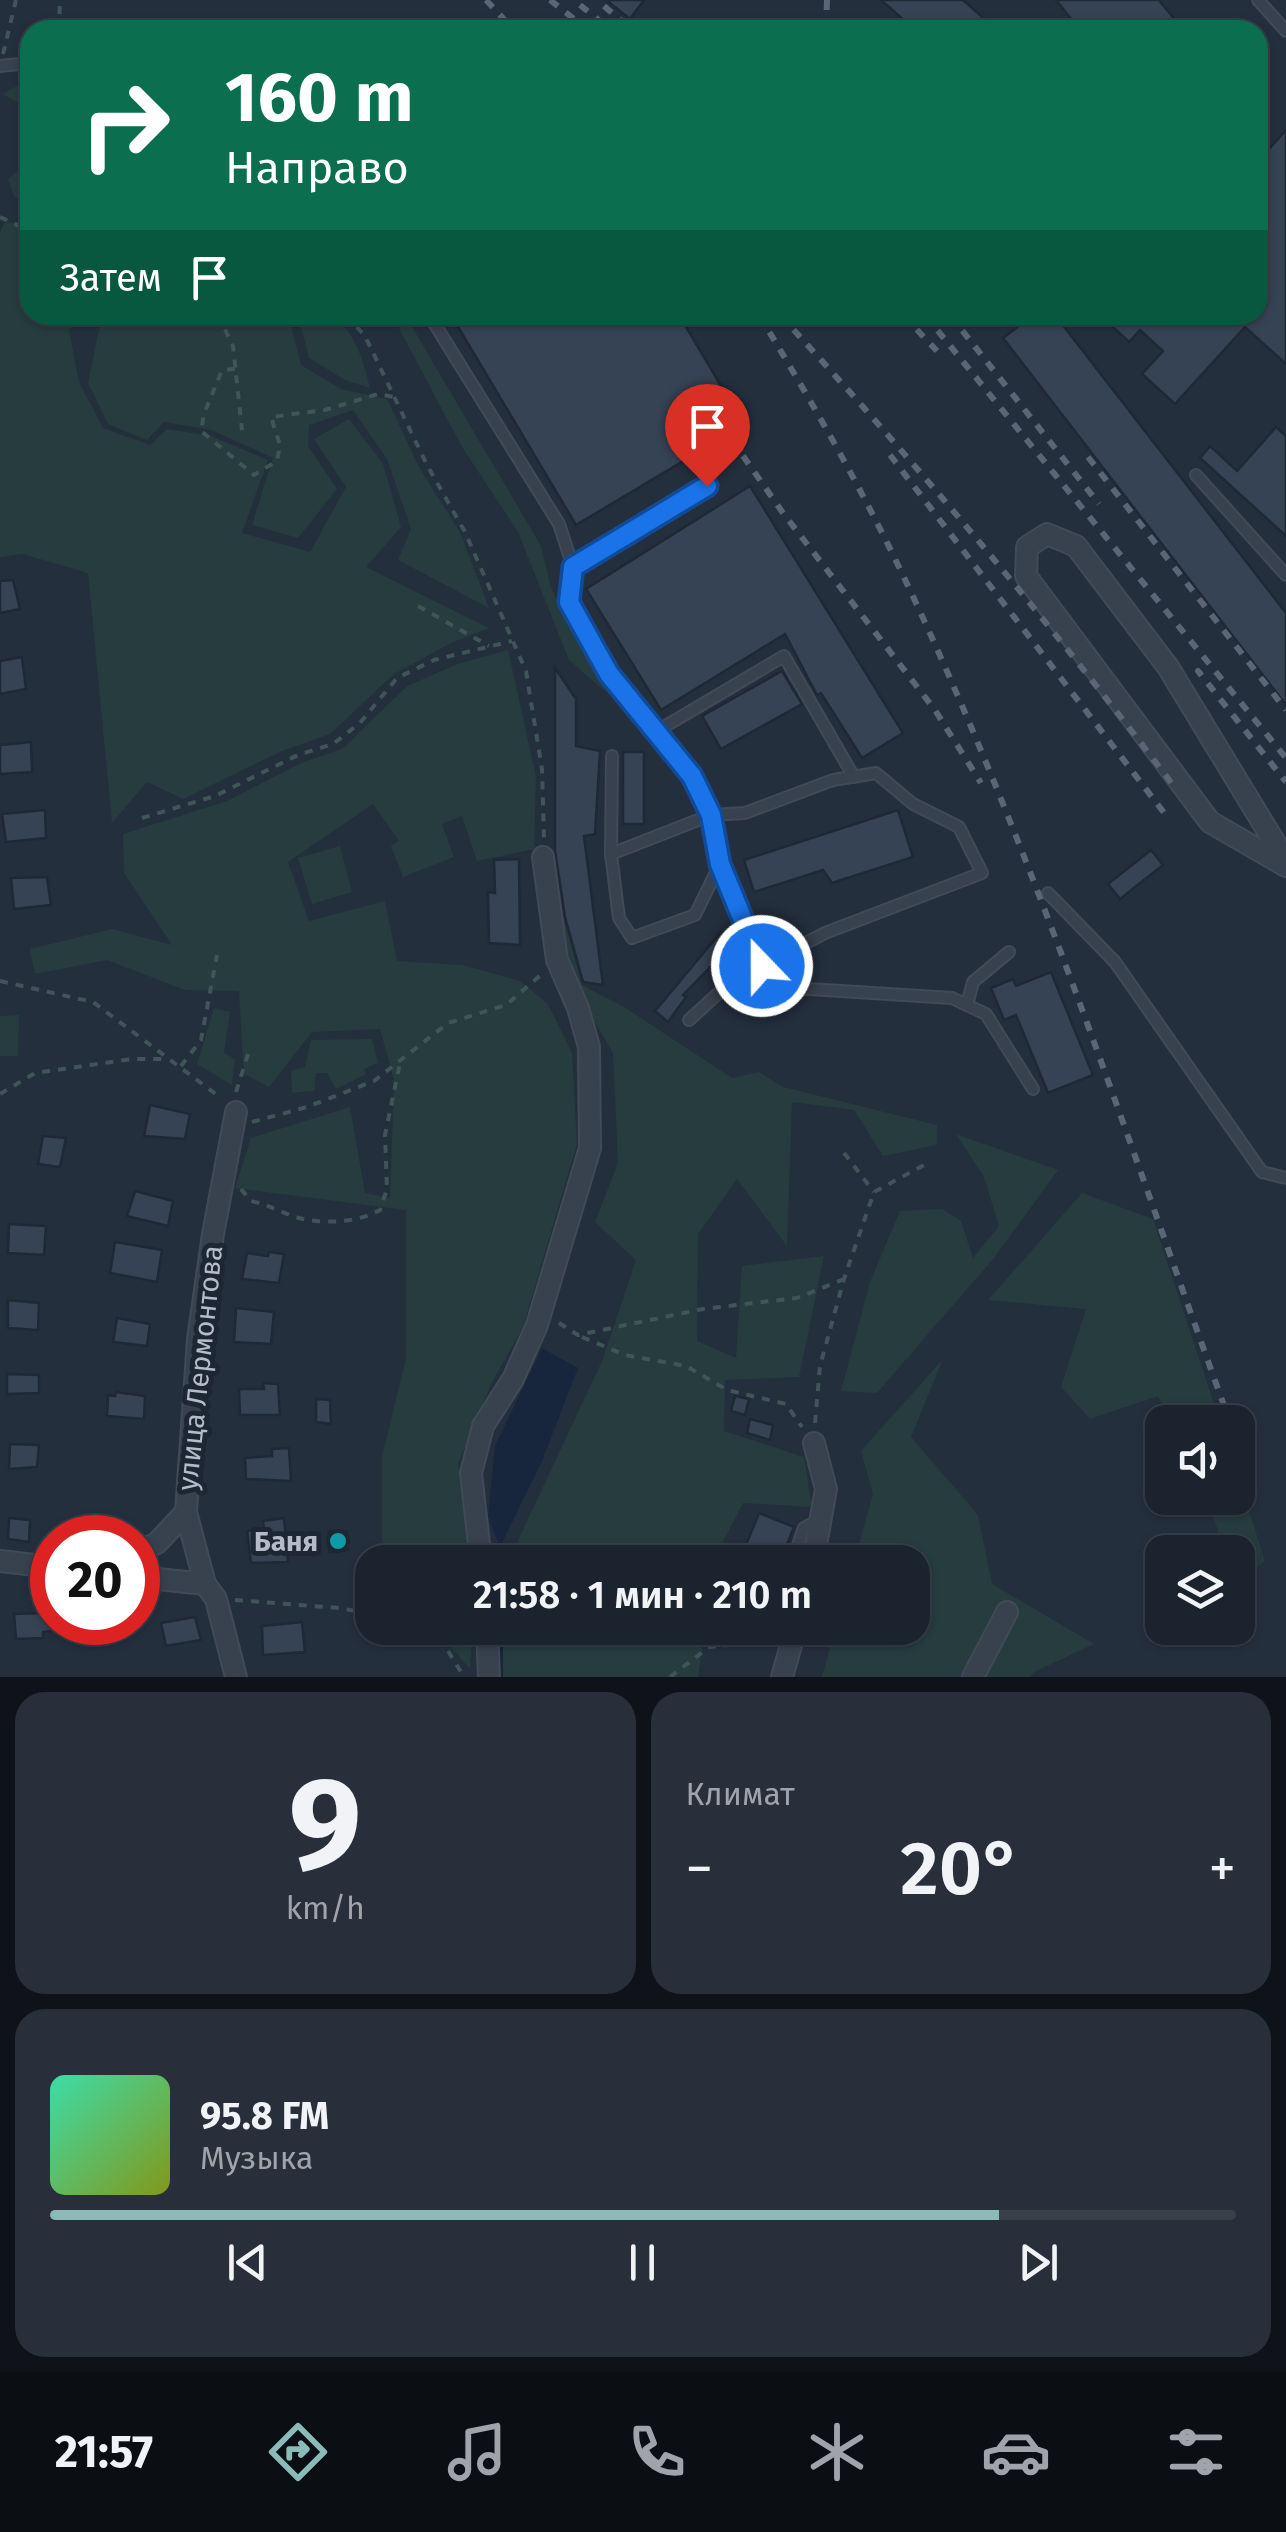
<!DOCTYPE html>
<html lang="ru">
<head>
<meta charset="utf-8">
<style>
  :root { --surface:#1b232e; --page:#282f3a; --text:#f1f3f6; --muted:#a0a4aa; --line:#39404a; --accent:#8bbbb9 }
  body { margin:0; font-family:"Fira Sans",sans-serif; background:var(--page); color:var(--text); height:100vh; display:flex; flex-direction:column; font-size:38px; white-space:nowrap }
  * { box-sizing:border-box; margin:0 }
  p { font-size:32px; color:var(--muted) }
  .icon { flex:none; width:55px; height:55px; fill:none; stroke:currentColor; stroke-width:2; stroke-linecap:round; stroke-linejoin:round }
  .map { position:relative; height:1677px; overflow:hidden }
  .details { display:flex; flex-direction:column; gap:15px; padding:15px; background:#0f1319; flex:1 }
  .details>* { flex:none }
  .hud { position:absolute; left:20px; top:20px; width:1248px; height:305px; border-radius:30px; box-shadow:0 2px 8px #0004,0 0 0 2px var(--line); background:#0b6e4f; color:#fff; overflow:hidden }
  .buttons { position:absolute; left:1145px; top:1405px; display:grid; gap:20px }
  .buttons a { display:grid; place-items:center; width:110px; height:110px; border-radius:20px; background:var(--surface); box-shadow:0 2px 8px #0004,0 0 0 2px var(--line); font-size:50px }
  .speed { position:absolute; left:30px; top:1515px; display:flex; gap:20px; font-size:50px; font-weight:700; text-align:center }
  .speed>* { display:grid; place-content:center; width:130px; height:130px; border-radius:50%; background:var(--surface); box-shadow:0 2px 8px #0004,0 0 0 2px var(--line); line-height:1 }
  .speed .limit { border:15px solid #d22; background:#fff; color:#111 }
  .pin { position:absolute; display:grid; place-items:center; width:85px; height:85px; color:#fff; margin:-102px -42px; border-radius:50% 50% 50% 0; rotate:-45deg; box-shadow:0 0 10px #0007 }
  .pin .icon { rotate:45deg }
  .me { position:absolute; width:110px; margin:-55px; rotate:338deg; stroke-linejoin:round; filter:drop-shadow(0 0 8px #0008) }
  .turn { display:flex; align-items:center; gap:35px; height:210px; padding:0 40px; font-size:45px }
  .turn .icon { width:130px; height:130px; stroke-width:2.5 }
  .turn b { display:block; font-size:70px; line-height:85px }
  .then { display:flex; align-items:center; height:95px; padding:0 40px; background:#0003; gap:20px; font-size:38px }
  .big { font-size:75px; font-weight:600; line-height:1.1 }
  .details .widget { flex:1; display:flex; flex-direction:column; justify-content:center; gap:15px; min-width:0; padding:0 35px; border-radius:30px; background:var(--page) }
  .details .dial { align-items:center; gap:0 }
  .dial b { font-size:130px; line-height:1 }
  .song { display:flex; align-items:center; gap:30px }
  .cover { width:120px; height:120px; border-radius:15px; background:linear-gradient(135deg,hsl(160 70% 55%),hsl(70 70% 35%)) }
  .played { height:10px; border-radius:5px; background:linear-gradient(90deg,var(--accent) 80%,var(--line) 80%) }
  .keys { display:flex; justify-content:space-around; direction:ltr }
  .heat { display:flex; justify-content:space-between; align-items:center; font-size:55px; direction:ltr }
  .details .tiles { flex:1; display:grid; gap:15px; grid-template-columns:1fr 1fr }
  .widget:last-child { grid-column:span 2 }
  .trip { position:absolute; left:355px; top:1545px; width:575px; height:100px; border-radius:30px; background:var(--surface); box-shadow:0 2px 8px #0004,0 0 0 2px var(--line); font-weight:600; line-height:100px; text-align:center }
  .menu { display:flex; height:160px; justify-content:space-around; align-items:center; background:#0b0e12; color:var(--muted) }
  .menu .icon { width:70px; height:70px }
  .menu .selected { color:var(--accent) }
  .menu b { font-size:45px; color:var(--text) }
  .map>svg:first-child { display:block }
</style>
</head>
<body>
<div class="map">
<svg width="1286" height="1677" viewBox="0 0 1286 1677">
  <rect width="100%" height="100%" fill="#242f3e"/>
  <!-- green -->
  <g fill="#263c3f">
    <polygon points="30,79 30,109 2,94"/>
    <polygon points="22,167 30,167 30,197 15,198 8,179"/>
    <polygon points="30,221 30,315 87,315 69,330 79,382 103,428 150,445 167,429 211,436 268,460 242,533 310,552 346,487 314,439 349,419 383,464 401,527 366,567 489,628 451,643 394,674 330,734 282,751 183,799 147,782 112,823 88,573 23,554 0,557 0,233 4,223"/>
    <polygon points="102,315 288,315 301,365 341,389 387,399 420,469 460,532 489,608 398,560 411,529 387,459 353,410 309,425 308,446 337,489 298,538 252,525 273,458 212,430 164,422 147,440 108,424 88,383"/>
    <path d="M298,315C308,315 322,313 331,317C354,326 365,366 370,388L345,380L309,358Z"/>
    <polygon points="392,315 405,315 541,546 551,588 607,693 569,660 518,532 462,447"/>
    <polygon points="508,650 536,776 534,849 477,861 462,816 442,824 454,857 403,877 391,846 399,841 373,804 288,862 309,921 385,901 397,961 463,965 520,981 548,1004 572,1053 577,1144 523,1327 491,1384 458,1464 470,1562 382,1562 382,1457 406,1358 406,1210 235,1188 251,1138 350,1107 365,1193 390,1198 394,1080 380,1029 312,1032 269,1087 244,1074 239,991 185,990 107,960 35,974 30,949 112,929 172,945 124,873 123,834 227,801 301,763 342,749 407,686 458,664"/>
    <polygon points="340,846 352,892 312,904 298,858"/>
    <polygon points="553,880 582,985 624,1007 732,1078 759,1072 783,1087 937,1125 937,1145 883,1156 854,1110 792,1102 787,1246 737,1179 698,1234 697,1341 736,1358 742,1266 824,1256 799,1377 725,1380 724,1431 804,1457 812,1507 743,1503 723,1542 719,1562 489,1562 488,1552 513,1551 603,1359 636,1260 595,1222 618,1163 613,1053 573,984"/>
    <polygon points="214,1008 230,1012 224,1053 235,1059 232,1085 197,1064"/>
    <polygon points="19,1015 18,1056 0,1056 0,1016"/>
    <polygon points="372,1039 378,1063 364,1069 366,1074 336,1089 327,1073 316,1073 314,1091 292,1093 291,1071 305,1067 311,1040"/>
    <polygon points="956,1134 1058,1170 994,1258 877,1393 841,1391 870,1282 900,1211 942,1209 961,1221 973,1258 999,1226 984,1177"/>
    <polygon points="1082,1193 1153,1219 1220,1422 1171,1422 1158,1396 1090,1419 1061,1387 1086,1309 988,1300"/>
    <polygon points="943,1359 911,1437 978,1515 992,1584 1094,1644 1034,1672 1030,1677 822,1677 835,1628 912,1628 912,1562 854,1562 873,1494 861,1451"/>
    <polygon points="1238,1476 1265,1561 1238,1581 1238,1552 1226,1552 1206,1498 1238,1498"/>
    <polygon points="435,1628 472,1628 470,1669"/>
    <polygon points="493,1628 705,1628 698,1677 496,1677"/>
  </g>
  <!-- water -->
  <polygon fill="#17263c" points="542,1348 578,1368 542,1461 500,1547 488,1517 495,1446"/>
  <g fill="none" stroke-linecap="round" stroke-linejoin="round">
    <!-- stream -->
    <g stroke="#17263c" stroke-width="6">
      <polyline points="500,1562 500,1547"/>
      <polyline points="500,1628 500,1677"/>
    </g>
  </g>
  <!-- building -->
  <g fill="#364354" stroke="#1f2835" stroke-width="2.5">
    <polygon points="606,0 644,0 630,19"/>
    <polygon points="881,0 963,0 997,30 915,30"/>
    <polygon points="1056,0 1159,0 1183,30 1080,30"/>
    <polygon points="1286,130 1286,364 1245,327 1175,404 1142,374 1163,351 1140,330 1129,342 1100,315 1258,315 1258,140 1268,150"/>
    <polygon points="451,315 679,315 730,401 676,433 690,457 576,525"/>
    <polygon points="1033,315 1055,315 1286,613 1286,705 1003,338"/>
    <polygon points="1276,427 1286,436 1286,536 1200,458 1210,446 1237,471"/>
    <polygon points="750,486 903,733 862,758 821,693 817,695 785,634 661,710 586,589"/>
    <polygon points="13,580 20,609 0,613 0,581"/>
    <polygon points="22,657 26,689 0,694 0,661"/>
    <polygon points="555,668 576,699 576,746 600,751 595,834 584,836 603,985 583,982 565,917 555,851"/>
    <polygon points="782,671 802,704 721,749 702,716"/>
    <polygon points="31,742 32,772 0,774 0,745"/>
    <rect x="623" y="752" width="21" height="72"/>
    <polygon points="45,810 46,838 6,842 2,814"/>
    <polygon points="898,810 913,857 832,883 823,870 754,892 744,860"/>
    <polygon points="1151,850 1163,865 1120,899 1108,884"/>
    <polygon points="519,859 520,945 489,943 488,892 495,893 494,860"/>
    <polygon points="47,877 51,905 14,909 11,878"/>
    <polygon points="721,932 733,944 683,995 686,997 668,1022 655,1011"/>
    <polygon points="1051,972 1093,1075 1048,1093 1016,1015 1004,1020 991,988 1013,979 1016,986"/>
    <polygon points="150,1105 190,1114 185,1139 144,1136"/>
    <polygon points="43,1136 66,1138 60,1167 38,1164"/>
    <polygon points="135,1191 173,1201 168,1226 127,1216"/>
    <polygon points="9,1224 46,1226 44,1255 8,1253"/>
    <polygon points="115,1242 162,1250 157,1282 110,1273"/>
    <polygon points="269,1252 284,1254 279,1283 242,1279 247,1253 268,1256"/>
    <polygon points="8,1300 39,1303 38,1330 8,1328"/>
    <polygon points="236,1308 274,1312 271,1344 234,1342"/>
    <polygon points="117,1318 150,1324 147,1346 113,1342"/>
    <polygon points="7,1374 39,1375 39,1393 7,1394"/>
    <polygon points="263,1383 278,1384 280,1415 240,1415 239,1389 264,1389"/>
    <polygon points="116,1392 145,1396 144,1419 107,1416 108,1395 115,1396"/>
    <polygon points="735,1396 749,1399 745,1415 731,1411"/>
    <polygon points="316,1399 330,1400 331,1424 316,1422"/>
    <polygon points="750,1419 773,1425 770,1440 747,1433"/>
    <polygon points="10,1444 39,1445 37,1467 9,1469"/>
    <polygon points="289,1448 291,1481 246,1479 245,1458 272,1456 272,1449"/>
    <polygon points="759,1513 794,1527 780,1562 739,1562"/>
    <polygon points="9,1518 30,1520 29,1542 8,1539"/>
    <polygon points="284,1518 288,1562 251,1563 247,1531 264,1528 263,1521"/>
    <polygon points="329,1531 347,1531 348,1550 329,1552"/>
    <polygon points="42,1613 42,1617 52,1617 52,1631 43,1632 43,1638 16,1639 14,1614"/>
    <polygon points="195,1617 201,1640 166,1646 161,1623"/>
    <polygon points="302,1622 305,1652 263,1655 262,1626"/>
  </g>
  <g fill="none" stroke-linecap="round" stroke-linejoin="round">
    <defs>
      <g id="lane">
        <polyline points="1258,0 1286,31"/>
        <polyline points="404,30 405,30"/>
        <polyline points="0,66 30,63"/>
        <polyline points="429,315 559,524 573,567 569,602 609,673 691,776 711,815 720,864 695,915 632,938 619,918 611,854 612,756"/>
        <polyline points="1196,475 1286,575"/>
        <polyline points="573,567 707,487"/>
        <polyline points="657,731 784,656 854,777"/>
        <polyline points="611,854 711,815 745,813 833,780 876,773 913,804 959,827 982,873 825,933 762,966 745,969 689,1020"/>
        <polyline points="720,864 762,966 793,988 952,998 986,1014 1033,1089"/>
        <polyline points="1048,893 1115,962 1262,1172 1286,1178"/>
        <polyline points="967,1005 973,982 1009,952"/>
        <polyline points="792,1562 804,1528 822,1518"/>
      </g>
      <g id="street">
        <polyline points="1286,861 1168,667 1076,546 1047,534 1027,547 1026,576 1210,822 1286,866"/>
        <polyline points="138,1552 157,1543 186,1512"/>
        <polyline points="0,1561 52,1567"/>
        <polyline points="481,1562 471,1473 483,1426 513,1379 537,1325 590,1148 589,1047 578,1008 557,960 543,857"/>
        <polyline points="813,1562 826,1489 814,1443"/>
        <polyline points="138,1577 205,1584"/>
        <polyline points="487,1628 489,1677"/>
        <polyline points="236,1677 216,1599 205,1584 186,1512 198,1339 213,1234 236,1112"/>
        <polyline points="782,1677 796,1628"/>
        <polyline points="973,1677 1007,1612"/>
      </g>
    </defs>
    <!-- lane casing -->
    <use href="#lane" stroke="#414a57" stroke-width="14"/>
    <!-- street casing -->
    <use href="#street" stroke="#414a57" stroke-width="24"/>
    <!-- path -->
    <g stroke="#3f5557" stroke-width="4" stroke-dasharray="8 8" stroke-linecap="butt">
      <polyline points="59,30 60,0"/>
      <polyline points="3,54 16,0"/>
      <polyline points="0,217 19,226 30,225"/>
      <polyline points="218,315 233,346 242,430"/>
      <polyline points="346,315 365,336 427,465 465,532 526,671 542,769 544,839"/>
      <polyline points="235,369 222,370 204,414 201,431 254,475 277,461 280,445 271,417 325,410 378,394 394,397"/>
      <polyline points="418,606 489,646"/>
      <polyline points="142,818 215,796 298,755 333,744 360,723 397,678 434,660 512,641"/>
      <polyline points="0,981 93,1002 221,1098"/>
      <polyline points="181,1066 201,1040 217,955"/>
      <polyline points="236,1092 250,1048"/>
      <polyline points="0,1094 35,1073 132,1059 168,1059"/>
      <polyline points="252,1122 307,1107 374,1081 448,1023 506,1005 544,972"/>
      <polyline points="844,1153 874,1192"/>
      <path d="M241,1189L251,1201C270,1205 285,1215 303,1219C328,1224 359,1222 380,1210L387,1189L385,1135L400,1063"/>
      <polyline points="559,1323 578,1335 703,1309 797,1298 844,1279"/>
      <polyline points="582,1337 625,1355 686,1366 727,1390 786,1404 802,1427"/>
      <polyline points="815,1423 820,1366 844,1279 874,1192 924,1165"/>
      <polyline points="235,1600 339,1608 372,1614"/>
      <polyline points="427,1628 439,1636 464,1677"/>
      <polyline points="670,1677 709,1647 775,1640"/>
    </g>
    <!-- lane -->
    <use href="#lane" stroke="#38414e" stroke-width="10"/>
    <!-- street -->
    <use href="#street" stroke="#38414e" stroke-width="20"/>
    <!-- rail -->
    <g stroke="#5a6575" stroke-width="6" stroke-dasharray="10 10" stroke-linecap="butt">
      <polyline points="486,0 514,30"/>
      <polyline points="550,0 588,30"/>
      <polyline points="580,5 611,30"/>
      <polyline points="604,6 632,30"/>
      <polyline points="826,30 827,0"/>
      <path d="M759,315C809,397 857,480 899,567C1031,842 1126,1136 1230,1422"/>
      <path d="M780,315C920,467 1051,624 1176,789"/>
      <polyline points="903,315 937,351"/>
      <polyline points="925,315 1286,758"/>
      <polyline points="950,315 1099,504"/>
      <polyline points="720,423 783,513 935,710 981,783"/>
      <polyline points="890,455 1165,814"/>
      <polyline points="1088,457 1286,710"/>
      <polyline points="1201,674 1198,671 1286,782"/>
      <polyline points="1238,1442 1244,1461"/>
    </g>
  </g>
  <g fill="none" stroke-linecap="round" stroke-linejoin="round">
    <defs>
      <polyline id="route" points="707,486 573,567 569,602 609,674 692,776 711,815 720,864 762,966"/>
    </defs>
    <!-- route casing -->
    <use href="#route" stroke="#114b97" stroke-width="25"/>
    <!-- route -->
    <use href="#route" stroke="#1a73e8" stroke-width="18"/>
  </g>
  <!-- markers -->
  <circle fill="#0f9aa8" stroke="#1d2633" stroke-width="4" cx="338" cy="1541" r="10"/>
  <g text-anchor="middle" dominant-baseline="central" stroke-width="10" stroke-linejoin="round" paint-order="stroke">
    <!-- street labels -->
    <g font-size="28" fill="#b4bcc9" stroke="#1d2633">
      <text transform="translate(200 1368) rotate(-84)">улица Лермонтова</text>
    </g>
    <!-- poi labels -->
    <g font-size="28" font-weight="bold" fill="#b4bcc9" stroke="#1d2633" text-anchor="end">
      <text x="318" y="1541">Баня</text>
    </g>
  </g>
</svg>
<div class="buttons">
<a><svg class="icon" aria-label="sound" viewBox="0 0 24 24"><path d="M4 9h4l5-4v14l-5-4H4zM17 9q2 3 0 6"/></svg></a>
<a><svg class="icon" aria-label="layers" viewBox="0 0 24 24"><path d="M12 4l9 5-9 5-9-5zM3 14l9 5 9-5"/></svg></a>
</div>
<div class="speed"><div class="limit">20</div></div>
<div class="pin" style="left:707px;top:486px;background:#d93025"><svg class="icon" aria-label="arrive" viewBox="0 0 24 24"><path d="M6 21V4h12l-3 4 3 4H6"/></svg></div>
<svg class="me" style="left:762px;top:966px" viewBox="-20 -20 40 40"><circle r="17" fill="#1a73e8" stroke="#fff" stroke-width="3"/><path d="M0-11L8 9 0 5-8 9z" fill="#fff"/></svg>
<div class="trip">21:58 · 1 мин · 210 m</div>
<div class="hud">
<div class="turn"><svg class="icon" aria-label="right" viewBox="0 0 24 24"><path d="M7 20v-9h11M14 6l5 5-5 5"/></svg><div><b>160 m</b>Направо</div></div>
<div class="then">Затем<svg class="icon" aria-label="arrive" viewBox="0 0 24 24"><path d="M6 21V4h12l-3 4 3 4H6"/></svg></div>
</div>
</div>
<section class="details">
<div class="tiles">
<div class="widget dial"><b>9</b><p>km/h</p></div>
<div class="widget"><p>Климат</p>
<div class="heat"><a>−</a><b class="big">20°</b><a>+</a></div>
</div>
<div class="widget">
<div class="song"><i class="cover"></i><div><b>95.8 FM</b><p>Музыка</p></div></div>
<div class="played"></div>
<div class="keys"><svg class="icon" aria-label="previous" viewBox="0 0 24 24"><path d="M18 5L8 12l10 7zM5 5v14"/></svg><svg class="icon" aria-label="pause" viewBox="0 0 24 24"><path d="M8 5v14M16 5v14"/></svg><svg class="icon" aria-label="next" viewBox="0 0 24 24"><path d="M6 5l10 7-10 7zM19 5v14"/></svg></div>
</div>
</div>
</section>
<nav class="menu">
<b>21:57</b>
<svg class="icon selected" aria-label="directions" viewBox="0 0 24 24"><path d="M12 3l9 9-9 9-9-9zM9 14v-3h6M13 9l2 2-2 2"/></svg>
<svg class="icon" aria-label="music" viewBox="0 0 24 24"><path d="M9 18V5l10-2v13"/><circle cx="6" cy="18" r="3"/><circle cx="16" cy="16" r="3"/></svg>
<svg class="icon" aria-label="phone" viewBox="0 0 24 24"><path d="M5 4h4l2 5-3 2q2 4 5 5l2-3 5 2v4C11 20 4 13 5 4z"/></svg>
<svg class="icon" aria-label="climate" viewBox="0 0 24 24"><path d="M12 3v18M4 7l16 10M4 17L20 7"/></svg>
<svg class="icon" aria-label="car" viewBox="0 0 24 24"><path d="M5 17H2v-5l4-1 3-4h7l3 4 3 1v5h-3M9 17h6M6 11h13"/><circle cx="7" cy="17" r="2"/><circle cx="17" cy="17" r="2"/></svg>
<svg class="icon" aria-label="filters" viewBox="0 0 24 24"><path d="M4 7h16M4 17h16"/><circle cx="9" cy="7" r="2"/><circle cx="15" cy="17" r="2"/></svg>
</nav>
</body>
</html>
